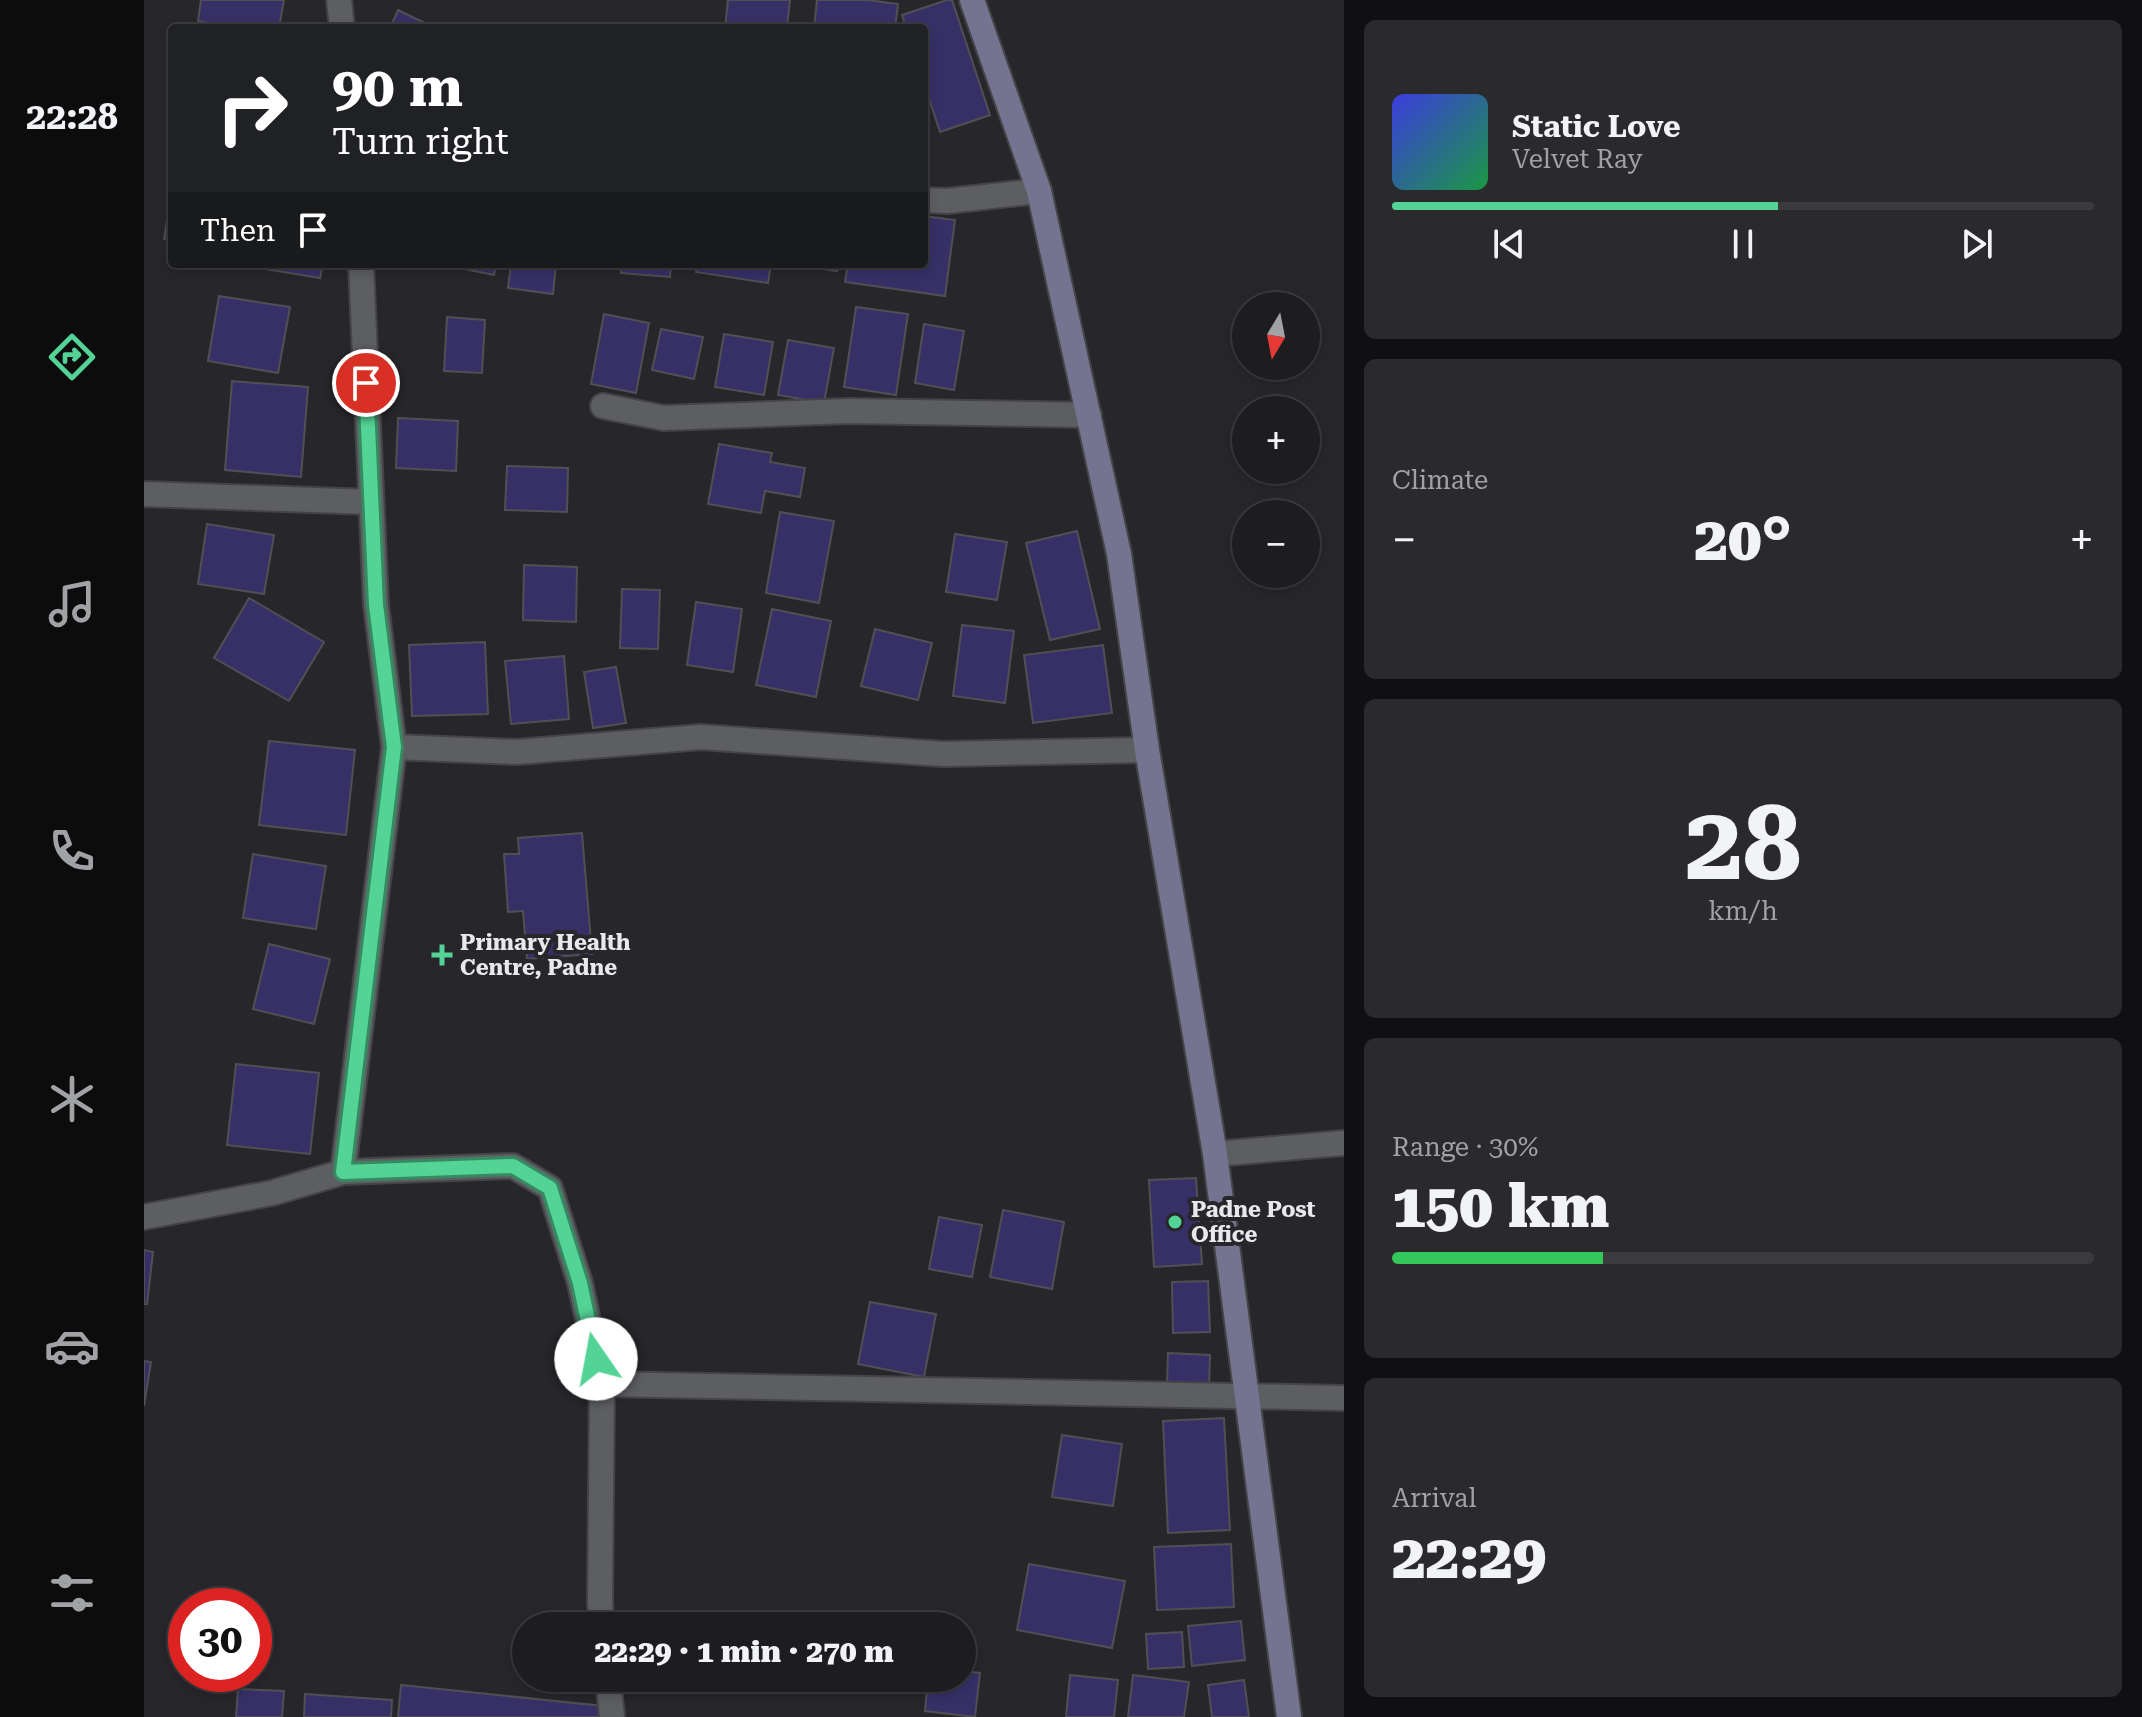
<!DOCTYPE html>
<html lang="en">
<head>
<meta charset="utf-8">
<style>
  :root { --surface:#1d1d20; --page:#2a2a2d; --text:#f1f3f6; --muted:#a0a2a5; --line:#3b3b3e; --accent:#54d396 }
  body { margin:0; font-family:"Roboto Serif",serif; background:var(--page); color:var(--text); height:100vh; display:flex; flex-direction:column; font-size:30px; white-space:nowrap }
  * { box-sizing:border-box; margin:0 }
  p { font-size:26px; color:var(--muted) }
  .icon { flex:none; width:44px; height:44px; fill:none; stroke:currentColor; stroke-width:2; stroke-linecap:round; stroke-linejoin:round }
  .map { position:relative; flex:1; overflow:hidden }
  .details { display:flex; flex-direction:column; gap:20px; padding:20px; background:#101012; width:798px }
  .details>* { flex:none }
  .top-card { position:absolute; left:24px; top:24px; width:760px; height:244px; border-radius:8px; box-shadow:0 4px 12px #0003,0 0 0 2px var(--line); background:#202124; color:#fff; overflow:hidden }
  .needle { width:52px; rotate:190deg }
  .buttons { position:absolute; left:1088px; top:292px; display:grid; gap:16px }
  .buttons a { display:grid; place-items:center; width:88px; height:88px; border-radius:50%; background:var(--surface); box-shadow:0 4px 12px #0003,0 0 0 2px var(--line); font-size:40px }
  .speed { position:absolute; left:24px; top:1588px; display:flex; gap:16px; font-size:40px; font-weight:700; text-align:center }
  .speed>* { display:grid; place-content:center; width:104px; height:104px; border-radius:50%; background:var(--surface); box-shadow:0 4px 12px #0003,0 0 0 2px var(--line); line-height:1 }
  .speed .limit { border:12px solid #d22; background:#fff; color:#111 }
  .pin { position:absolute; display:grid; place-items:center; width:68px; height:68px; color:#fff; margin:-34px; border:4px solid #fff; border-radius:50%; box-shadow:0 2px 8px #0007 }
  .me { position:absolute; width:88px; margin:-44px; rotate:348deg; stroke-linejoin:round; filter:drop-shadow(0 0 6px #0008) }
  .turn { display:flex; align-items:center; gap:28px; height:168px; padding:0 32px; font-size:36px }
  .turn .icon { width:104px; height:104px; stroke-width:2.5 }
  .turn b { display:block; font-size:56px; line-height:68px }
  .then { display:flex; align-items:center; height:76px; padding:0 32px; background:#0003; gap:16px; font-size:30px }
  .big { font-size:60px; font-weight:800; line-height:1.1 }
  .details .tile { flex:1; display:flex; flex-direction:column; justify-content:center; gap:12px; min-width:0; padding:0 28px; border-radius:12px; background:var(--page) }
  .details .dial { align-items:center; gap:0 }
  .dial b { font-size:104px; line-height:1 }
  .song { display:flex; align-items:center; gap:24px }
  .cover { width:96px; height:96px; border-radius:12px; background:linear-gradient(135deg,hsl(240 70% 55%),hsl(140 70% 35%)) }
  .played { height:8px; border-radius:4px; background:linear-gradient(90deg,var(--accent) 55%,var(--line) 55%) }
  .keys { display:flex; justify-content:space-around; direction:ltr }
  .heat { display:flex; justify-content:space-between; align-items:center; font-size:44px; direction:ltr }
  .charge { height:12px; border-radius:6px; background:linear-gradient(90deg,#34c759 30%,var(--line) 0) }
  .trip { position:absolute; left:368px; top:1612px; width:464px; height:80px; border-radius:40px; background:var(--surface); box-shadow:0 4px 12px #0003,0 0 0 2px var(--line); font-weight:800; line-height:80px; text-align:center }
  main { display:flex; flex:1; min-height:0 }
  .dock { display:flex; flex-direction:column; width:144px; justify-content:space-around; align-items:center; background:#0c0c0d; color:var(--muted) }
  .dock .icon { width:56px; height:56px }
  .dock .on { color:var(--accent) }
  .dock b { font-size:36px; color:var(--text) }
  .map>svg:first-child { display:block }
</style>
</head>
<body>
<main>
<nav class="dock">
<b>22:28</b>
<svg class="icon on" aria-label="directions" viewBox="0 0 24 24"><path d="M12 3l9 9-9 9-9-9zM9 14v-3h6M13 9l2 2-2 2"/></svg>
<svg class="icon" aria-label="music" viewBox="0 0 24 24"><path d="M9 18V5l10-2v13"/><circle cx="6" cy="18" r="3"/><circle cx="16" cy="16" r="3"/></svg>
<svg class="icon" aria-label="phone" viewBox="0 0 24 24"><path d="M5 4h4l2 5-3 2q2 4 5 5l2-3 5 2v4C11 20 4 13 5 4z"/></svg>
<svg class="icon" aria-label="climate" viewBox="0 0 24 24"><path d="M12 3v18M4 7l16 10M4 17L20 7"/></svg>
<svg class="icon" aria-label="car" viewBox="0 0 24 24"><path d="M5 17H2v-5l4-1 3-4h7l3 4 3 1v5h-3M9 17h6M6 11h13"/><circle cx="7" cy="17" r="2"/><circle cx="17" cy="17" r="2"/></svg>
<svg class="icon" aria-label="filters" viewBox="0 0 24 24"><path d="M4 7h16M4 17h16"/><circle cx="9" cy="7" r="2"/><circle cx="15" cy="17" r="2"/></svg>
</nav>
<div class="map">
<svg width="1200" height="1717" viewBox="0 0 1200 1717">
  <rect width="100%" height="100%" fill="#27272b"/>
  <!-- building -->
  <g fill="#363067" stroke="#505054" stroke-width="2">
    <polygon points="57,0 140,0 135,28 90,28 54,21"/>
    <polygon points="584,0 646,0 643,28 581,28"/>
    <polygon points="673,0 724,0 754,4 751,28 670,28"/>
    <polygon points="803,0 808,0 846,115 796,132 780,83 780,28 762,28 758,15"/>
    <polygon points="254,10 291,28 246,28"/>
    <polygon points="28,189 28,240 20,239"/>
    <polygon points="780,216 811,220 801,296 701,282 704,264 780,264"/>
    <polygon points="116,264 179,264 176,278 115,268"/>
    <polygon points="296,264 352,264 350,275"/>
    <polygon points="367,264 412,264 409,294 364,288"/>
    <polygon points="477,264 527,264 526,277 477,273"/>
    <polygon points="553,264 627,264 624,283 552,272"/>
    <polygon points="648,264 694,264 693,271"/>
    <polygon points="75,296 146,307 134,373 64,361"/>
    <polygon points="712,307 764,314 752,395 700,387"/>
    <polygon points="460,314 505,323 492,393 447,384"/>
    <polygon points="303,317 341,320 338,373 300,371"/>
    <polygon points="780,324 820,331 810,390 771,383"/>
    <polygon points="517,329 559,337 550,379 508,370"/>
    <polygon points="580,334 629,342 620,395 571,387"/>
    <polygon points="644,340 690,348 680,403 634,395"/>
    <polygon points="88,381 164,387 157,477 81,470"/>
    <polygon points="254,418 314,421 312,471 252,468"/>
    <polygon points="575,444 628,453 626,462 661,468 656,497 621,491 617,513 564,504"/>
    <polygon points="363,466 424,468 423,512 361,510"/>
    <polygon points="636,512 690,521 675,603 622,593"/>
    <polygon points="63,524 130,535 120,594 54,584"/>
    <polygon points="933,531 956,629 906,640 882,543"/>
    <polygon points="811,534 863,542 853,600 802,592"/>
    <polygon points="380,565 433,567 432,622 379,620"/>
    <polygon points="478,589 516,590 514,649 476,648"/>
    <polygon points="105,598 180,642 145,701 70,658"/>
    <polygon points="552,602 598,609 589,672 543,665"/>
    <polygon points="628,609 687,621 672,697 612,685"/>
    <polygon points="818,625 870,631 861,703 809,696"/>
    <polygon points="731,629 788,643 774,700 717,686"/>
    <polygon points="341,642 344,714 268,716 265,645"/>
    <polygon points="959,645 968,713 889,723 880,655"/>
    <polygon points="420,656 425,719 367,724 361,661"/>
    <polygon points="472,667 482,723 449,728 440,672"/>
    <polygon points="125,741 211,750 202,835 115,825"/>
    <polygon points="438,833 448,954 383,959 379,911 364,912 360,854 375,854 374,838"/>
    <polygon points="109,854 182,866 172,929 99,918"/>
    <polygon points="125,944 186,959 170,1024 109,1009"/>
    <polygon points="92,1064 175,1073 166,1154 83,1145"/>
    <polygon points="1052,1178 1058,1264 1010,1267 1005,1180"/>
    <polygon points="859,1210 920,1222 908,1289 846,1277"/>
    <polygon points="795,1217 838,1225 828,1277 785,1269"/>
    <polygon points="0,1250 9,1252 3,1304 0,1304"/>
    <polygon points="1064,1281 1066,1332 1029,1333 1028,1282"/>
    <polygon points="726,1302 792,1314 780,1377 714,1364"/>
    <polygon points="1024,1353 1066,1355 1065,1386 1023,1384"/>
    <polygon points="0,1361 7,1362 0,1406"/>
    <polygon points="1080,1418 1086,1530 1024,1533 1019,1421"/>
    <polygon points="918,1435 978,1444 969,1506 908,1497"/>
    <polygon points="1087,1544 1090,1607 1013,1610 1010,1547"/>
    <polygon points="885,1564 981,1581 968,1648 873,1630"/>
    <polygon points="1097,1621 1101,1660 1048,1666 1044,1626"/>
    <polygon points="1038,1632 1040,1667 1004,1669 1002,1634"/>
    <polygon points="818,1671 836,1673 831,1717 781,1711 784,1678 818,1678"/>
    <polygon points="926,1675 974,1680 970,1717 922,1717"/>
    <polygon points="989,1675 1045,1682 1040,1717 984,1717"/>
    <polygon points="1100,1680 1105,1717 1068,1717 1064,1685"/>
    <polygon points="257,1685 459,1706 457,1717 254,1717"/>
    <polygon points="94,1689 140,1691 138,1717 92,1717"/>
    <polygon points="161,1694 248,1700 247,1717 160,1717"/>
  </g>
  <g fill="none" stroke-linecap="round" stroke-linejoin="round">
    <defs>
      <g id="street">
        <polyline points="195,0 198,28"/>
        <polyline points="780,200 803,201 895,191"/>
        <polyline points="217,264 232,605 250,747"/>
        <polyline points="459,406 520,418 704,411 945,415"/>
        <polyline points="0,494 227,502"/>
        <polyline points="1071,1154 1200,1143"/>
        <polyline points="199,1172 250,747 373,752 557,737 799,754 1003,750"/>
        <polyline points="0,1217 128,1193 199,1172 369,1166 406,1188 436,1283 458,1384 456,1603 458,1626"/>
        <polyline points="458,1384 1200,1398"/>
        <polyline points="464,1678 468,1717"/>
      </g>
      <polyline id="secondary" points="828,0 895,191 975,554 1003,750 1071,1154 1145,1717"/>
    </defs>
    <!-- street casing -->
    <use href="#street" stroke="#444447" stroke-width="28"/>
    <!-- secondary casing -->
    <use href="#secondary" stroke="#444447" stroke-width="28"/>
    <!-- street -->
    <use href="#street" stroke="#5d5e62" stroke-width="24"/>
    <!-- secondary -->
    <use href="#secondary" stroke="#747490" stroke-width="24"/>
  </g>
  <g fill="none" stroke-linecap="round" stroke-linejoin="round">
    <defs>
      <polyline id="route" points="222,383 232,605 250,747 199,1172 369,1166 406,1188 436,1283 452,1359"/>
    </defs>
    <!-- route casing -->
    <use href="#route" stroke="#378962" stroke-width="20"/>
    <!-- route -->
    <use href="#route" stroke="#54d396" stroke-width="14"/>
  </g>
  <!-- markers -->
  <g fill="#54d396" stroke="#27272b" stroke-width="3">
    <path d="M294 943h8v8h8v8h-8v8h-8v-8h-8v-8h8z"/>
    <circle cx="1031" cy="1222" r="8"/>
  </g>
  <g text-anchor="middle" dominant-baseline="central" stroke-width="8" stroke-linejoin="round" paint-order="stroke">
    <!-- poi labels -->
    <g font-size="22" font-weight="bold" fill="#e9e9ec" stroke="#27272b" text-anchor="start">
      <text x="316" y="942">Primary Health<tspan x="316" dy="25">Centre, Padne</tspan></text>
      <text x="1047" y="1209">Padne Post<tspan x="1047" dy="25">Office</tspan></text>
    </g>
  </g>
</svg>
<div class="buttons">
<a><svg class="needle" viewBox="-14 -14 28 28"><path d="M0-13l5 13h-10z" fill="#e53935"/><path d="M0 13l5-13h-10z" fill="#a0a2a5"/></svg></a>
<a>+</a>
<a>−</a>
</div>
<div class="speed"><div class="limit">30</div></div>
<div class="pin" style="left:222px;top:383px;background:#d93025"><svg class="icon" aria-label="arrive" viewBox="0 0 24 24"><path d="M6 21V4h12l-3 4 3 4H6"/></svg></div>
<svg class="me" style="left:452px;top:1359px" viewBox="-20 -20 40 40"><circle r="19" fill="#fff"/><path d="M0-13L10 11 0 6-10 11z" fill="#54d396"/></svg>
<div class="trip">22:29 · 1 min · 270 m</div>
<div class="top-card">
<div class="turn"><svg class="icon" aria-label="right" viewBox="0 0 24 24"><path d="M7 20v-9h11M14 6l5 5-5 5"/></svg><div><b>90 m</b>Turn right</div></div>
<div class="then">Then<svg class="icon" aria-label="arrive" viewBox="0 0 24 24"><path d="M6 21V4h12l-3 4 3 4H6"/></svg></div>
</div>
</div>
<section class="details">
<div class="tile">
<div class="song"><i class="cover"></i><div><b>Static Love</b><p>Velvet Ray</p></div></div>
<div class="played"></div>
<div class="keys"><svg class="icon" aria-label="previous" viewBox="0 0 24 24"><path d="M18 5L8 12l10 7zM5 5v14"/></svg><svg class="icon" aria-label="pause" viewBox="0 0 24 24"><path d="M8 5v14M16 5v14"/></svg><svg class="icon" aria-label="next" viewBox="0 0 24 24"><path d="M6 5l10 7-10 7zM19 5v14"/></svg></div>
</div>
<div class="tile"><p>Climate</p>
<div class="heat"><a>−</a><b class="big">20°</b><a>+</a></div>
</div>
<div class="tile dial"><b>28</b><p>km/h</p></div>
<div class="tile"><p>Range · 30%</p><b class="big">150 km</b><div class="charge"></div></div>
<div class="tile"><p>Arrival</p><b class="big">22:29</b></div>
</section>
</main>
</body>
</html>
